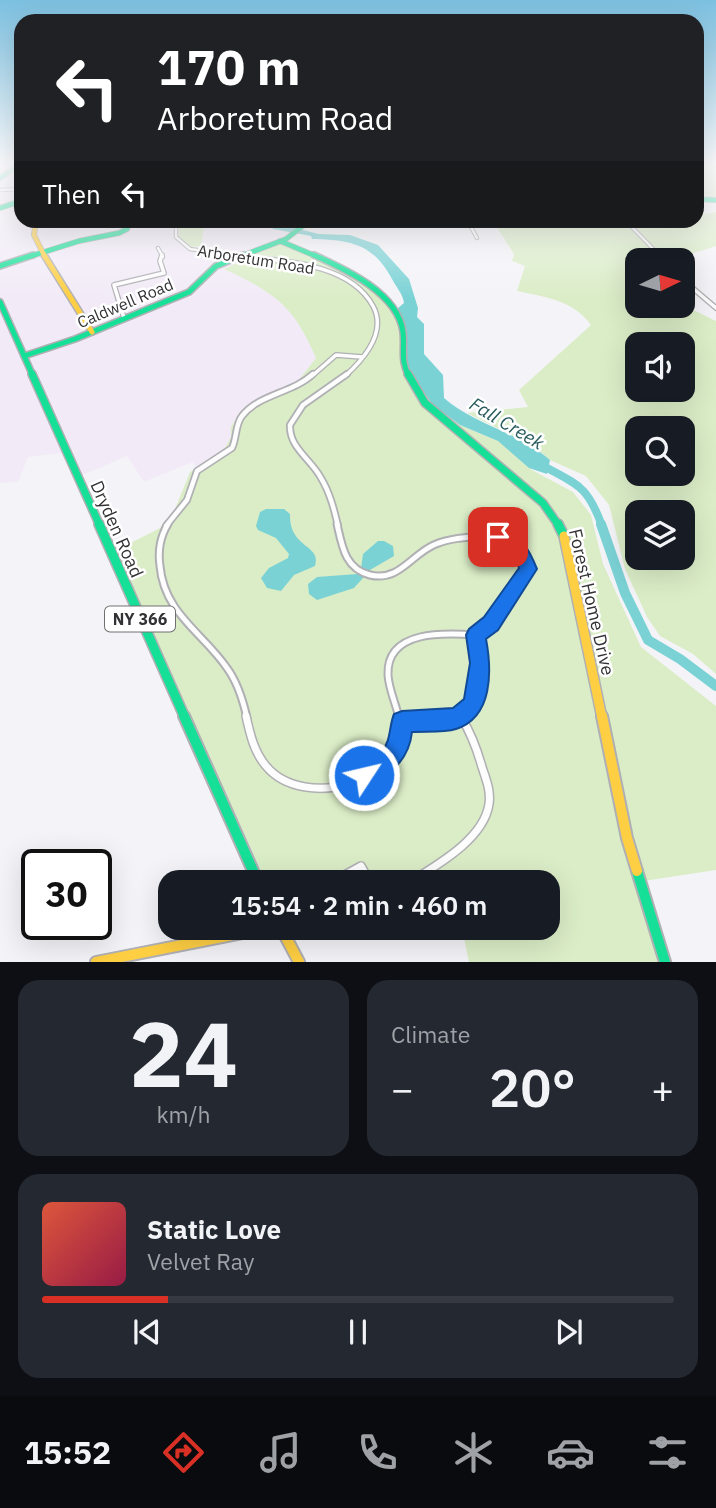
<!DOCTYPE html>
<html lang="en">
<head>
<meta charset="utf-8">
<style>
  :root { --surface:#171b24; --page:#242831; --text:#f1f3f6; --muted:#9ea1a6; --line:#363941; --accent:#d93025 }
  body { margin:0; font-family:"IBM Plex Sans",sans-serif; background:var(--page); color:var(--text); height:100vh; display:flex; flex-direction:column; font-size:26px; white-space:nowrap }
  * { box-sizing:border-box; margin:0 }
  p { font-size:23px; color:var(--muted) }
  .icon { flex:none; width:38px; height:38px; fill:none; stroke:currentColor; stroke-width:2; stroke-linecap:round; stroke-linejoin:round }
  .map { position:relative; height:962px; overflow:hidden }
  .details { display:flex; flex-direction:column; gap:18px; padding:18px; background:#0d0f14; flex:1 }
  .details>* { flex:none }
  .guide { position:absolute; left:14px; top:14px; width:690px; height:214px; border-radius:21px; box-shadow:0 7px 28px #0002; background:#202124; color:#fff; overflow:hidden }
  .needle { width:46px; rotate:85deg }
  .tools { position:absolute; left:625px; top:248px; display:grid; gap:14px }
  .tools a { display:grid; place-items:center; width:70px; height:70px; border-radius:14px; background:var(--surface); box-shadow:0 7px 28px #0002; font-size:35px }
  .speed { position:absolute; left:21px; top:849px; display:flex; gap:14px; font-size:35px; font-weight:700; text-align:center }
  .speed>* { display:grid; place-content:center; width:91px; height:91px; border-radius:50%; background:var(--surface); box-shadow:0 7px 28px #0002; line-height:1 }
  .speed .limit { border:4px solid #111; border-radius:10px; background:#fff; color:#111 }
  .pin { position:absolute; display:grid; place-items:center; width:60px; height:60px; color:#fff; margin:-30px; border-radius:14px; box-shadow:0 4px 10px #0006 }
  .me { position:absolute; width:77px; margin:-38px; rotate:55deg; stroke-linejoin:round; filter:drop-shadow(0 0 5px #0008) }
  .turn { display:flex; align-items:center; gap:24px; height:147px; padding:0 28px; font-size:32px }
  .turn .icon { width:91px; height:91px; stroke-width:2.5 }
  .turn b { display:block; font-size:49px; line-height:60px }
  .then { display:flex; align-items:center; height:66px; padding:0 28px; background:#0003; gap:14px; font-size:26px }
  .big { font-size:52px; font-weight:600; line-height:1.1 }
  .details .widget { flex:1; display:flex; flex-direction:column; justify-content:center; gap:10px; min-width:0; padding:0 24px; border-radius:21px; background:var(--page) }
  .details .dial { align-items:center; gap:0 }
  .dial b { font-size:91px; line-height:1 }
  .song { display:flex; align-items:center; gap:21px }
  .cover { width:84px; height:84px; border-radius:10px; background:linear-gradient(135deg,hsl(10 70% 55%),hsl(340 70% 35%)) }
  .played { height:7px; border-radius:4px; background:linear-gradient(90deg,var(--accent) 20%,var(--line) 20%) }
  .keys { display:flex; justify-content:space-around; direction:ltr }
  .heat { display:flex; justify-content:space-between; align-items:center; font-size:38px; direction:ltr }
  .details .tiles { flex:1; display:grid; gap:18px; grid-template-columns:1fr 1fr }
  .widget:last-child { grid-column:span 2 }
  .trip { position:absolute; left:158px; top:870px; width:402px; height:70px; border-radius:21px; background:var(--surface); box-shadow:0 7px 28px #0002; font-weight:600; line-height:70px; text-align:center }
  .tab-bar { display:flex; height:112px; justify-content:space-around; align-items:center; background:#090b0e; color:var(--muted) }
  .tab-bar .icon { width:49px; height:49px }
  .tab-bar .selected { color:var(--accent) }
  .tab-bar b { font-size:32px; color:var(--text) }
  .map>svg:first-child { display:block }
</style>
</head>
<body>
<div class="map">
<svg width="716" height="962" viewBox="0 0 716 962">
  <rect width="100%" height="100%" fill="#f4f4f8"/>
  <!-- education -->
  <polygon fill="#f2ebf7" points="0,164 21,164 21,220 270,221 275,225 293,231 285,237 232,258 288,263 373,308 230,449 197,469 193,462 144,482 127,456 81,476 69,452 28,457 18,482 0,483"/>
  <!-- green -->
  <g fill="#dbedc7" fill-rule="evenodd">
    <polygon points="697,164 716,164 716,197 697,194"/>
    <path d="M716,212V246L668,261H637V306L683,305L716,321V674L693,654L660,636L647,617L625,569L609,505L586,476L550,460L535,447L467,413L528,407L519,390L591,325C573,300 545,297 517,291L525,266L512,261L514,254L493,221L696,220L697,215ZM637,345H682V390H637ZM637,429H682V474H637ZM637,513H682V558H637Z"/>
    <polygon points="185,221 221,221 204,227 201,246 190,247 179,238 179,227"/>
    <path d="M280,243C326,263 354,268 389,307L395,306L406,331L407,368L433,405L460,425L498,441L532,470L573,492L591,515L603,564L641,647L716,706V870L637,882L662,962H469L462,928H548V882H266L115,551L160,528L175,509L190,472L225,448L231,437V427L240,412L250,404L295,385L316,358C293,305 275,293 224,269Z"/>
  </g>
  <!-- water -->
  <g fill="#7bd2d5">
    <path d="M266,221L319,234L350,235L378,245L409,279L418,308L417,317L424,324V354L443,375L444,398C475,425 519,432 550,460L547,474L529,468L498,441L460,425L433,405L407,368L406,331L398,308L404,303C403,294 396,287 392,279C373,243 349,240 312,239L311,236L273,229Z"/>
    <path d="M266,509H284L290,514C289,549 322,544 315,566L294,575L281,591L267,588L261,578L269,568L288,558L289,554L276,538L258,530L256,526L260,512Z"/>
    <polygon points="378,541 384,541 393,546 394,556 370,570 354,588 317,600 309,594 308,584 317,577 357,574 361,569 363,554"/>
  </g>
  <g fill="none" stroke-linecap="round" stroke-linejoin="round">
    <!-- river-far1 -->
    <path stroke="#7bd2d5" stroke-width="8" d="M540,464C577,485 587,484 602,526"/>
    <!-- river -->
    <polyline stroke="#7bd2d5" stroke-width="10" points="601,524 625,593 648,640 680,659 716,686"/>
    <defs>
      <g id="street-far4">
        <polyline points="0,190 21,189"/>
        <polyline points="182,220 176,228 176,237 190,249 244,257"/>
        <polyline points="396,220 397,225"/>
        <polyline points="467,220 477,238"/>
        <polyline points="625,220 661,257"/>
        <polyline points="158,248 163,257"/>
      </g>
      <g id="street-far3">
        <path d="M229,255C275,261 348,260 373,306C387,332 365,358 345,376"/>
        <polyline points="660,255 665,261"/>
        <polyline points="682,279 716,308"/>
        <polyline points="124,318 114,285 164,273 160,261 162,255"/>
        <polyline points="312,376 336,355 362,357"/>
      </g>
      <g id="street-far2">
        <path d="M166,526L187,500L197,471L232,448C237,438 235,425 242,416C259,394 293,393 313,374"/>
        <path d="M338,526C334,509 330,493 321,478C311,459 289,448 290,425L303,405L347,374"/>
      </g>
      <g id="street-far1">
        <path d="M168,524C160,537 158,552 160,566C164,613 203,633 227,668C238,683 243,700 247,718"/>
        <path d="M337,524C342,546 345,569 370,575C400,582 412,553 436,544C458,535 514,530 525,556C530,568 525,577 519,586C507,604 492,620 476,635C478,663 488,706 453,718"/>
        <path d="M399,718C396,704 389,690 388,675C386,629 446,633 476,635"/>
      </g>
      <g id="street">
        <path d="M246,716C250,734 254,752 266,766C304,812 412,782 399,716"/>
        <polyline points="402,722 436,721 458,716"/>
        <polyline points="332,882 361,866 370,882"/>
        <path d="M410,882C437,865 484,839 489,804C491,791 486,779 482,767C477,749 471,733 461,717"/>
      </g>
      <g id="fast-far4">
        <polyline points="0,178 20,164"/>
        <polyline points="696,199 716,200"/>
        <polyline points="0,208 21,201"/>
        <polyline points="280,241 318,257"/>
        <polyline points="28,257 79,241 119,233 127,229 131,220"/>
        <polyline points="239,257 286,239 304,225 305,220"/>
      </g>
      <g id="fast-far3">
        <path d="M314,255C345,269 398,293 403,332C405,348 400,361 409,376"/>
        <polyline points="0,266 33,255"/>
        <polyline points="0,302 33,376"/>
        <polyline points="24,356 75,339 189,292 216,266 243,255"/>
      </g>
      <g id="fast-far2">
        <polyline points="32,374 100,526"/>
        <polyline points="408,374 425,403 543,503 559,526"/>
      </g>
      <g id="fast-far1">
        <polyline points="99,524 185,718"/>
        <polyline points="558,524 564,536"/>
      </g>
      <g id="fast">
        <polyline points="184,716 258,882"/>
        <polyline points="637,871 665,962"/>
      </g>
      <polyline id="slow-far3" points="36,220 34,235 45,257"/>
      <polyline id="slow-far2" points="44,255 92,332"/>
      <polyline id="slow-far1" points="564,536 602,718"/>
      <g id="slow">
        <polyline points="602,716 627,838 637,871"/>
        <polyline points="281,928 299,962"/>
        <polyline points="96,962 268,928"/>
      </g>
    </defs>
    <!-- street-far4 casing -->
    <use href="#street-far4" stroke="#b0b0b4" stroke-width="4.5"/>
    <!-- street-far3 casing -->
    <use href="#street-far3" stroke="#b0b0b4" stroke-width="6"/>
    <!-- street-far2 casing -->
    <use href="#street-far2" stroke="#b0b0b4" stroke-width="8"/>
    <!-- street-far1 casing -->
    <use href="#street-far1" stroke="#b0b0b4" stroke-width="9"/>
    <!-- street casing -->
    <use href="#street" stroke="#b0b0b4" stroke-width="10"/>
    <!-- fast-far4 casing -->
    <use href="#fast-far4" stroke="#b0b0b4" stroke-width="6"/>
    <!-- fast-far3 casing -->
    <use href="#fast-far3" stroke="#b0b0b4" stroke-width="8"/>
    <!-- fast-far2 casing -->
    <use href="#fast-far2" stroke="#b0b0b4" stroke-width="10"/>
    <!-- fast-far1 casing -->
    <use href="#fast-far1" stroke="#b0b0b4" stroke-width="12"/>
    <!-- fast casing -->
    <use href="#fast" stroke="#b0b0b4" stroke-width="14"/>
    <!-- slow-far3 casing -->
    <use href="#slow-far3" stroke="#b0b0b4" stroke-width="6"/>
    <!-- slow-far2 casing -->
    <use href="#slow-far2" stroke="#b0b0b4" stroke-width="8"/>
    <!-- slow-far1 casing -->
    <use href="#slow-far1" stroke="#b0b0b4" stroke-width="12"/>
    <!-- slow casing -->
    <use href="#slow" stroke="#b0b0b4" stroke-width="14"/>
    <!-- street-far4 -->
    <use href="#street-far4" stroke="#fdfdfe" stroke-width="2.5"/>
    <!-- street-far3 -->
    <use href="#street-far3" stroke="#fdfdfe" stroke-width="3.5"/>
    <!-- street-far2 -->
    <use href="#street-far2" stroke="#fdfdfe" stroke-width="4.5"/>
    <!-- street-far1 -->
    <use href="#street-far1" stroke="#fdfdfe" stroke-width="5"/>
    <!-- street -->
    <use href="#street" stroke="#fdfdfe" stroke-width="7"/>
    <!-- fast-far4 -->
    <use href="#fast-far4" stroke="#16e098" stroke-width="4.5"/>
    <!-- fast-far3 -->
    <use href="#fast-far3" stroke="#16e098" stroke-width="5"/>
    <!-- fast-far2 -->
    <use href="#fast-far2" stroke="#16e098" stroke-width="7"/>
    <!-- fast-far1 -->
    <use href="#fast-far1" stroke="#16e098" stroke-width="9"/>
    <!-- fast -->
    <use href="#fast" stroke="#16e098" stroke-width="10"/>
    <!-- slow-far3 -->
    <use href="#slow-far3" stroke="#ffcf43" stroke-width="4.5"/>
    <!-- slow-far2 -->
    <use href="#slow-far2" stroke="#ffcf43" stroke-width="5"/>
    <!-- slow-far1 -->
    <use href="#slow-far1" stroke="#ffcf43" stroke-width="9"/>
    <!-- slow -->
    <use href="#slow" stroke="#ffcf43" stroke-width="10"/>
  </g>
  <!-- sky -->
  <linearGradient id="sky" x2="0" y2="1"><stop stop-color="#7cc0e0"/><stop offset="0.55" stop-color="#fafafc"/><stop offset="1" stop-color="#fafafc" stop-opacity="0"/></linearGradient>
  <rect width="716" height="298" fill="url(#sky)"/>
  <!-- route -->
  <path fill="#1a73e8" stroke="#114b97" stroke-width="2" d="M498,530C522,536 528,547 537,569L498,630L486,639C492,671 493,717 456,729C443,733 426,731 412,732C409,760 389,777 364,787L356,784L353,775C358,762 372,760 382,751C391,741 389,726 394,714L402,711L453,708L464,699L470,663L466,635L469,629L484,617L519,568C513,552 508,547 492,542L489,537L492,532Z"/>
  <g text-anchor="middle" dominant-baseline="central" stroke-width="5" stroke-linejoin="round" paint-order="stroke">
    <!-- far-street labels -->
    <g font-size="16" fill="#323235" stroke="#fff">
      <text transform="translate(256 259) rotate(9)">Arboretum Road</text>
      <text transform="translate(125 303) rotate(-23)">Caldwell Road</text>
    </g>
    <!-- shield labels -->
    <rect fill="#fff" stroke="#707072" stroke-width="2" x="105" y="606.5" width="70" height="25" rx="5"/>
    <g font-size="16" font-weight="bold" fill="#323235">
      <text x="140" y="619">NY 366</text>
    </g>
    <!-- street labels -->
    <g font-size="18" fill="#323235" stroke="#fff">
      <text transform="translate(117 529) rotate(66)">Dryden Road</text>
      <text transform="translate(592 602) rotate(77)">Forest Home Drive</text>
    </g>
    <!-- water labels -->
    <g font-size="19" font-style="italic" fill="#295d5e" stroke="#fff">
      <text transform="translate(507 423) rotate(31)">Fall Creek</text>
    </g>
  </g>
</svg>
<div class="tools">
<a><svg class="needle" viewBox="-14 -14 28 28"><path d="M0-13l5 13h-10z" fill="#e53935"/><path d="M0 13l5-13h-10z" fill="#9ea1a6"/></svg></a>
<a><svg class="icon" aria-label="sound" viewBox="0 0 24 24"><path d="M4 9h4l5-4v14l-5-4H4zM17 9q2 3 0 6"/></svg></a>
<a><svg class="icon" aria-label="search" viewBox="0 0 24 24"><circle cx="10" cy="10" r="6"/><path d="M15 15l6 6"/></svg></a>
<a><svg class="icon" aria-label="layers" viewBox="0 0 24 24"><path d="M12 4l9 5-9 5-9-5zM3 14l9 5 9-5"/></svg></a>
</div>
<div class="speed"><div class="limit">30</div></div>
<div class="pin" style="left:498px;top:537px;background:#d93025"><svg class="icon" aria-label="arrive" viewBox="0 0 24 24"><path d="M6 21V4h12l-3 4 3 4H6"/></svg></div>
<svg class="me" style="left:364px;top:775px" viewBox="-20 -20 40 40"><circle r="17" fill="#1a73e8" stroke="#fff" stroke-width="3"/><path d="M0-11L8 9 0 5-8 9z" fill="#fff"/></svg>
<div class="trip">15:54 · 2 min · 460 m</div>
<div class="guide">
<div class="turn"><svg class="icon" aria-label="left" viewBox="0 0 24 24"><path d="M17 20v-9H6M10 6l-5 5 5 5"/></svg><div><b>170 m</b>Arboretum Road</div></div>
<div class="then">Then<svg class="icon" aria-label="left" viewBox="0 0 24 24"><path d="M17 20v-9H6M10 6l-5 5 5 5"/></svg></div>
</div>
</div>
<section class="details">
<div class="tiles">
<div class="widget dial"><b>24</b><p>km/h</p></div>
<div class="widget"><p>Climate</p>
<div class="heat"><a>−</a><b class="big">20°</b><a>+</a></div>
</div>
<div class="widget">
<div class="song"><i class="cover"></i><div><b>Static Love</b><p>Velvet Ray</p></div></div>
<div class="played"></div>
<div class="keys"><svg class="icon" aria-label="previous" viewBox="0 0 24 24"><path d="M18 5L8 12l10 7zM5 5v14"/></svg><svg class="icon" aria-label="pause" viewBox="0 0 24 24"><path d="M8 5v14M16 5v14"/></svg><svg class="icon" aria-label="next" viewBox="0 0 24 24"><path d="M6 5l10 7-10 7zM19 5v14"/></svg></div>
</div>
</div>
</section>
<nav class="tab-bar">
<b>15:52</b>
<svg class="icon selected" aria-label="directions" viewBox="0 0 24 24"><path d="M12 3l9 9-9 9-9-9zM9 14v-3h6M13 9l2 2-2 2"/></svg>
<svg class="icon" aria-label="music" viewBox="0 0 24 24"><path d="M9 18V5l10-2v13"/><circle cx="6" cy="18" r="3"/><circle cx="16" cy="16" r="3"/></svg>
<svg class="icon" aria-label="phone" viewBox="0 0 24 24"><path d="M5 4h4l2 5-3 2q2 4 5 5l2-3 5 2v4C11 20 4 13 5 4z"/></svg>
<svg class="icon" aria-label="climate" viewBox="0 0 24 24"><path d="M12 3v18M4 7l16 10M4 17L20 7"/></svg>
<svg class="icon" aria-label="car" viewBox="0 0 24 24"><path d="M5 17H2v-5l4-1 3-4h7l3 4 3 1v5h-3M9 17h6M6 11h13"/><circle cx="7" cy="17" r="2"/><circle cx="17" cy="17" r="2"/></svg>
<svg class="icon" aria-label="filters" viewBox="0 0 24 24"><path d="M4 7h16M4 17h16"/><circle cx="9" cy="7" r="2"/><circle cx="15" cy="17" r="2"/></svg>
</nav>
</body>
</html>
